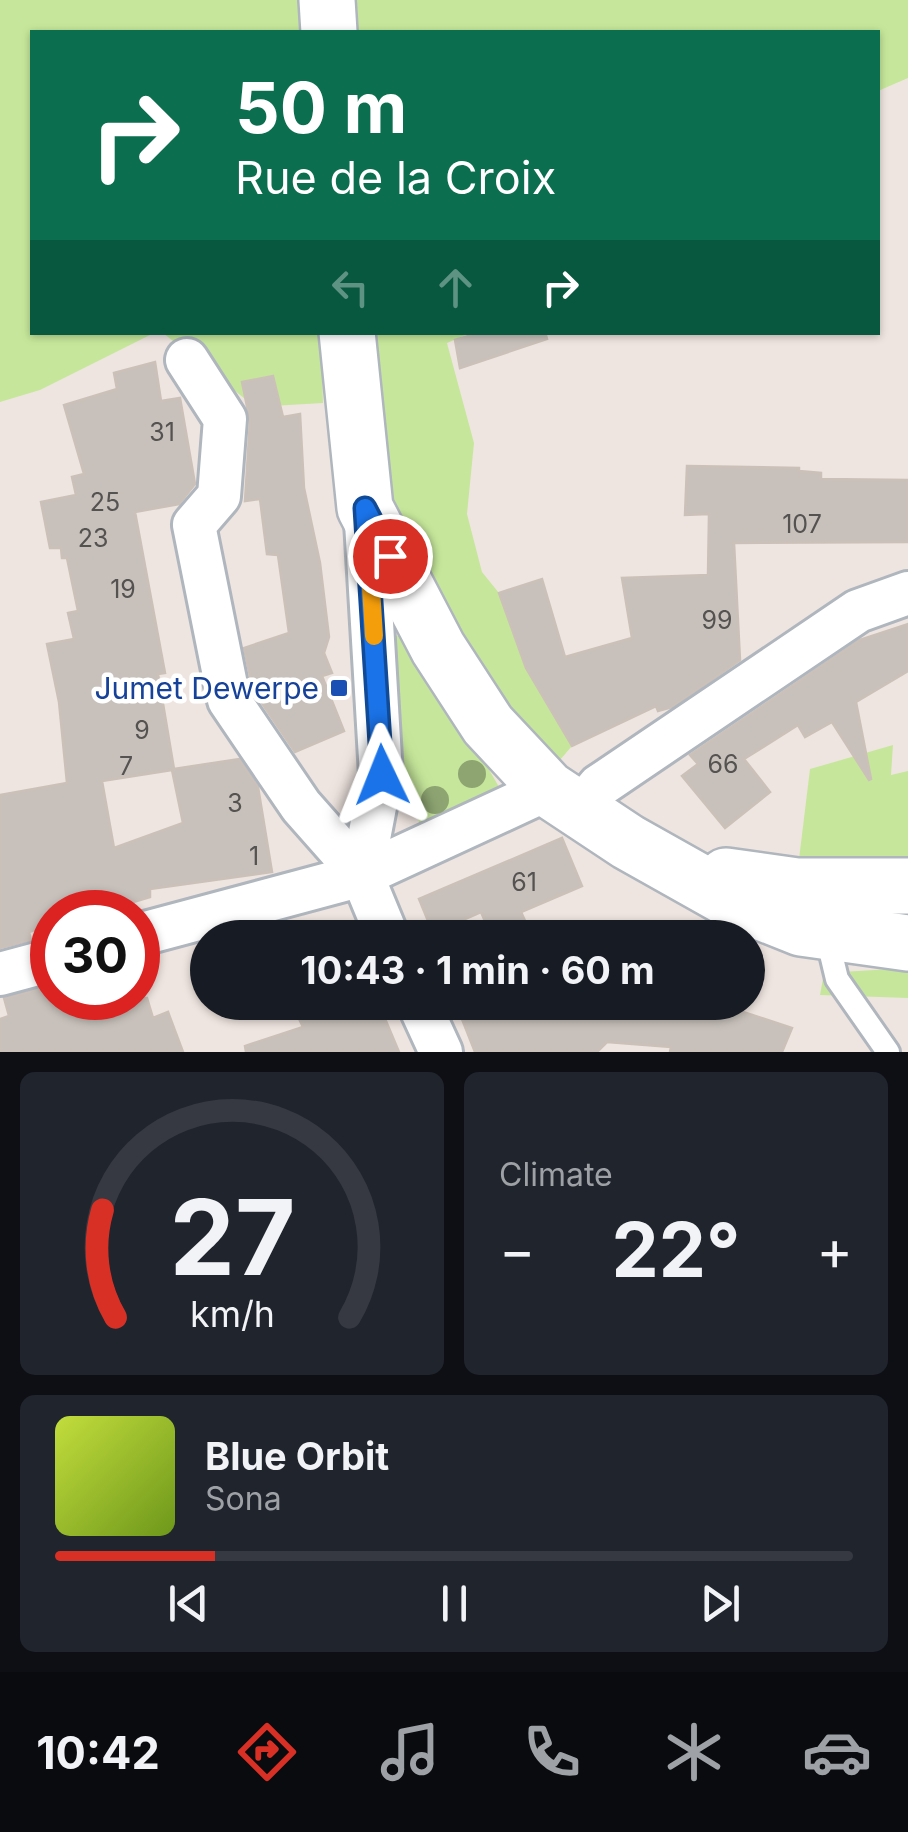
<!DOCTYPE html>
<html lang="en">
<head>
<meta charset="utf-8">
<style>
  :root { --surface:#171b24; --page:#20242c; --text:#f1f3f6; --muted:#9ea1a6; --line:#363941; --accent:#d93025 }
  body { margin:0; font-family:Inter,sans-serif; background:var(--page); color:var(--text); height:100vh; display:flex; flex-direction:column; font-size:38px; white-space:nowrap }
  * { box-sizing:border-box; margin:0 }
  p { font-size:32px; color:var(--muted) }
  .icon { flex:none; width:55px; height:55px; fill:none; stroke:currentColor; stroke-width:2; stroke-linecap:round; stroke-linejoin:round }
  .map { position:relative; height:1052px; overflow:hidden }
  .drawer { display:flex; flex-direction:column; gap:20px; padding:20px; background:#0d0f14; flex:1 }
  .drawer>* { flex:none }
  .guide { position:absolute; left:30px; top:30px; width:850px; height:305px; border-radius:0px; box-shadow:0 2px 8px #0004; background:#0b6e4f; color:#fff; overflow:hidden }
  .speed { position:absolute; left:30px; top:890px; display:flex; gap:20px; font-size:50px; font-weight:700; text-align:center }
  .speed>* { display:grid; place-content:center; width:130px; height:130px; border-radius:50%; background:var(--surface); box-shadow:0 2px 8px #0004; line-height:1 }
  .speed .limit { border:15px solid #d22; background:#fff; color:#111 }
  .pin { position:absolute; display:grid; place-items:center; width:85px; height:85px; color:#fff; margin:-42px; border:5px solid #fff; border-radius:50%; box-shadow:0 2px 10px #0007 }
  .me { position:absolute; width:110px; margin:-55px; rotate:358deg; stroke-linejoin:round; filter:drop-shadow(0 0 8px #0008) }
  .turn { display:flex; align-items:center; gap:35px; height:210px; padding:0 40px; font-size:45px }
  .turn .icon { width:130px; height:130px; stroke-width:2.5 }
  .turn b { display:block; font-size:70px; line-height:85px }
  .lanes { display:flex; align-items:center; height:95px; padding:0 40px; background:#0003; justify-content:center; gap:50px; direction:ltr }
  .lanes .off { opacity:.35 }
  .big { font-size:75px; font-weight:700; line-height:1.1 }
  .drawer .widget { flex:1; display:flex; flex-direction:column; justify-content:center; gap:15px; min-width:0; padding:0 35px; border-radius:15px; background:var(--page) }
  .drawer .dial { align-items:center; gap:0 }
  .dial svg { height:260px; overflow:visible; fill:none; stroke:var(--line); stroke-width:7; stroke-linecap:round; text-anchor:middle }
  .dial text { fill:var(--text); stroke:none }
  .song { display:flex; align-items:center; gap:30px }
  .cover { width:120px; height:120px; border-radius:15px; background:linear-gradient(135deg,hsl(70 70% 55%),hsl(80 70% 35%)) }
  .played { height:10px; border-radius:5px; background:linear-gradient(90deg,var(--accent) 20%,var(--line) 20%) }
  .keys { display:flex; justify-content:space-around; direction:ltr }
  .heat { display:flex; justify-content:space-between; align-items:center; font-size:55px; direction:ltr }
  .drawer .tiles { flex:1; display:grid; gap:20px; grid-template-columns:1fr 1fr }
  .widget:last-child { grid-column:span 2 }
  .trip { position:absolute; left:190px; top:920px; width:575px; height:100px; border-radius:50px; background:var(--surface); box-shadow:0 2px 8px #0004; font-weight:700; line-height:100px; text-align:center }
  .tab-bar { display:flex; height:160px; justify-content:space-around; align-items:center; background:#090b0e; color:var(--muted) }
  .tab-bar .icon { width:70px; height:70px }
  .tab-bar .on { color:var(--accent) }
  .tab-bar b { font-size:45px; color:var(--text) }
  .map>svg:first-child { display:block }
</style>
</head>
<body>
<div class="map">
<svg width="908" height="1052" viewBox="0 0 908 1052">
  <rect width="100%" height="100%" fill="#efe5e0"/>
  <!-- green -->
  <g fill="#c6e79b">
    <polygon points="0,0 307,0 309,32 32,32 32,332 154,333 40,390 0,402"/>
    <polygon points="339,0 908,0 908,78 878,91 878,32 342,32"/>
    <polygon points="163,333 321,333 323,403 255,407"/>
    <polygon points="367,333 470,333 447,343 474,443 467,514 482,572 499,593 526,668 572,746 560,760 513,727 379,499"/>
    <polygon points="409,630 503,794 424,835 398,765 398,694 388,640"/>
    <polygon points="893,745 891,775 908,771 908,861 799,859 810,769"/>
    <polygon points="908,968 908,998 820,995 824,973"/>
  </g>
  <!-- building -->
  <g fill="#c8c1bb" stroke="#cbc1b9" stroke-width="2.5" fill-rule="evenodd">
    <polygon points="482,332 545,332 547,339 460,368 455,340"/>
    <path d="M155,362L161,401L180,398L195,484L179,504L135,512L165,673L158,674L174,769L239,759L258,787L272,872L150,889V897L100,912H52V924L29,932L31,940L0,948V795L67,783L59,702L47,644L74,639L68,613L78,611L67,558H62L61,548H50L41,502L76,495L72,477L84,474L64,405L117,389L114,373ZM172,770L183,823L114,848L102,781Z"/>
    <polygon points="273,376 283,417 300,414 304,488 320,563 329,637 324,653 332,673 322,676 344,731 295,752 253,690 244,648 289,633 278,555 267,554 260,499 245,501 250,421 242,382"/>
    <polygon points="687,466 799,468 799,471 821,473 821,479 908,480 908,542 734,543 740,660 672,707 658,711 656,706 572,746 526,668 499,593 542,579 565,657 632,638 622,578 708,575 709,514 685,515"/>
    <polygon points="908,624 908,671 856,702 871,779 869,780 832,722 805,737 798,725 744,759 770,792 725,828 682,776 698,764 690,755 860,640"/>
    <polygon points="562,838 582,886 521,912 527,925 506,938 498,938 492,924 487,926 481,912 433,933 419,899"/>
    <polygon points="52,986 52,998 147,998 153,1018 168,1012 183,1052 0,1052 0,1019 9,1016 4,998"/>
    <polygon points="291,1002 378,1002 399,1052 246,1052 245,1046 303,1027"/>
    <polygon points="481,1002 713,1002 792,1028 782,1052 670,1052 671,1047 607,1042 597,1052 475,1052 462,1019 485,1013"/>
  </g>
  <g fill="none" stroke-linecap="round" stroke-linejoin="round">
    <defs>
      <polyline id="service" points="826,933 837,979 888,1052"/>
      <g id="minor">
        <polyline points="187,360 225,419 219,496 194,525 229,700 301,806 362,875 388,938"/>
        <polyline points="579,810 599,786 858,611 908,593"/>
        <polyline points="362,875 381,775 366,522"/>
        <polyline points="138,935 362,875 548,789"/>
        <polyline points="0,974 52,960"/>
        <polyline points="418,1002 441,1052"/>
      </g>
      <g id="tertiary">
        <polyline points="327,0 329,32"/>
        <polyline points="347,332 365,508 438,648 488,725 548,789 628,842 733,901 801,928 908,943"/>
        <polyline points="726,876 797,886 908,886"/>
      </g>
    </defs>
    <!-- service casing -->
    <use href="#service" stroke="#b0b6be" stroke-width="28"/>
    <!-- minor casing -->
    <use href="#minor" stroke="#b0b6be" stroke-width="48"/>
    <!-- tertiary casing -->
    <use href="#tertiary" stroke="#b0b6be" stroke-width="60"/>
    <!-- service -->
    <use href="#service" stroke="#fff" stroke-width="22"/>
    <!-- minor -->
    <use href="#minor" stroke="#fff" stroke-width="42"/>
    <!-- tertiary -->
    <use href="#tertiary" stroke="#fff" stroke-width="55"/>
  </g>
  <!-- trees -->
  <g fill="#8ea572">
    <circle cx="472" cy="774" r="14"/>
    <circle cx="435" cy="800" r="14"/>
  </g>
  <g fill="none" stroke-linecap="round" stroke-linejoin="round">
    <defs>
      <polyline id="route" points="382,775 365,508 390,556"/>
    </defs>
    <!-- route casing -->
    <use href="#route" stroke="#114b97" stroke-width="25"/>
    <!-- route -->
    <use href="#route" stroke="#1a73e8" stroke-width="18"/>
    <!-- slow -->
    <polyline stroke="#f59e0b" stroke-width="18" points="370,572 374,636"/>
  </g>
  <!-- markers -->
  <rect fill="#1a4fb4" stroke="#fff" stroke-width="4" x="329" y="678" width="20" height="20" rx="5"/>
  <g text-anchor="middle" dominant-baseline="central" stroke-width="9" stroke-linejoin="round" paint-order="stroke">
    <!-- number labels -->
    <g font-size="25" fill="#545351">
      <text x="162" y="432">31</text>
      <text x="105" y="502">25</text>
      <text x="802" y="524">107</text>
      <text x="93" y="538">23</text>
      <text x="123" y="589">19</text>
      <text x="717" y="620">99</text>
      <text x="142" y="730">9</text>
      <text x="723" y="764">66</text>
      <text x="126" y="766">7</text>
      <text x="235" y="803">3</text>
      <text x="254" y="856">1</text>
      <text x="524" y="882">61</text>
    </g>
    <!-- transit labels -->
    <g font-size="30" fill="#164399" stroke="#fff" text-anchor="end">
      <text x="319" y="688">Jumet Dewerpe</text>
    </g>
  </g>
</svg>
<div class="speed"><div class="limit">30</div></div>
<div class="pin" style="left:390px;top:556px;background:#d93025"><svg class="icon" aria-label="arrive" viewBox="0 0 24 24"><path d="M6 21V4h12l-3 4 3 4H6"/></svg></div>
<svg class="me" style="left:382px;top:775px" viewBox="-20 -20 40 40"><path d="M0-17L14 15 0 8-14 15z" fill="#1a73e8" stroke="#fff" stroke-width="4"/></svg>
<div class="trip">10:43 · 1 min · 60 m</div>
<div class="guide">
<div class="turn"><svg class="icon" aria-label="right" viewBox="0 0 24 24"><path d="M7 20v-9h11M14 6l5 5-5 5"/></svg><div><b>50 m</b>Rue de la Croix</div></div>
<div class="lanes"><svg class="icon off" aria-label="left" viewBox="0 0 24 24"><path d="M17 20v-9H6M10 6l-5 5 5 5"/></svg><svg class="icon off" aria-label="ahead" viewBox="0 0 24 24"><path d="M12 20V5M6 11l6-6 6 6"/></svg><svg class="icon" aria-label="right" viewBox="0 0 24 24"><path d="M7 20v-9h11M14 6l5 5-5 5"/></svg></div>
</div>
</div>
<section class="drawer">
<div class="tiles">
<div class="widget dial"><svg viewBox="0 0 100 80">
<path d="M14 69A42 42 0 1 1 86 69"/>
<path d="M14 69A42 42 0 0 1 10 36" stroke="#d93025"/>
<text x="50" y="56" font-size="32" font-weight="700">27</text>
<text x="50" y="72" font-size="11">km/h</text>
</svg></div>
<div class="widget"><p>Climate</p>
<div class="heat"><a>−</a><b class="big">22°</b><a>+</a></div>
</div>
<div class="widget">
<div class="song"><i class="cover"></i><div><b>Blue Orbit</b><p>Sona</p></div></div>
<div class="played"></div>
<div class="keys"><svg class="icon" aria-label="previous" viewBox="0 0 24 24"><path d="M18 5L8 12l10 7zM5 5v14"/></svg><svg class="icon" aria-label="pause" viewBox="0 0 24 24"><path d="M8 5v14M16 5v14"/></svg><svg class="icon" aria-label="next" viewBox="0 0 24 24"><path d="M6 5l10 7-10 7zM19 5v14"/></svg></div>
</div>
</div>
</section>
<nav class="tab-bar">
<b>10:42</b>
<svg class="icon on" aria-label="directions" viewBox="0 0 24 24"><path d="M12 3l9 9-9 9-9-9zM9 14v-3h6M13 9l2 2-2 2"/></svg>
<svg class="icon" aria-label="music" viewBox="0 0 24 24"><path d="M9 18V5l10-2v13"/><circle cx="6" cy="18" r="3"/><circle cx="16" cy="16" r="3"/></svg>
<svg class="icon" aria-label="phone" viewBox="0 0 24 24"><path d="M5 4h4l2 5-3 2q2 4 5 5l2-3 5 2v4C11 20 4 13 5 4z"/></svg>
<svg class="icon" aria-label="climate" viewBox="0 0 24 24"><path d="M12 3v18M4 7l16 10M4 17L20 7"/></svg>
<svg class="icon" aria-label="car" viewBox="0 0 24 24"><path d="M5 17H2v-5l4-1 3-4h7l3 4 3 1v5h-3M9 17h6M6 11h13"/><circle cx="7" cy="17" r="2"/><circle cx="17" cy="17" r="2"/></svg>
</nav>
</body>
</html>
